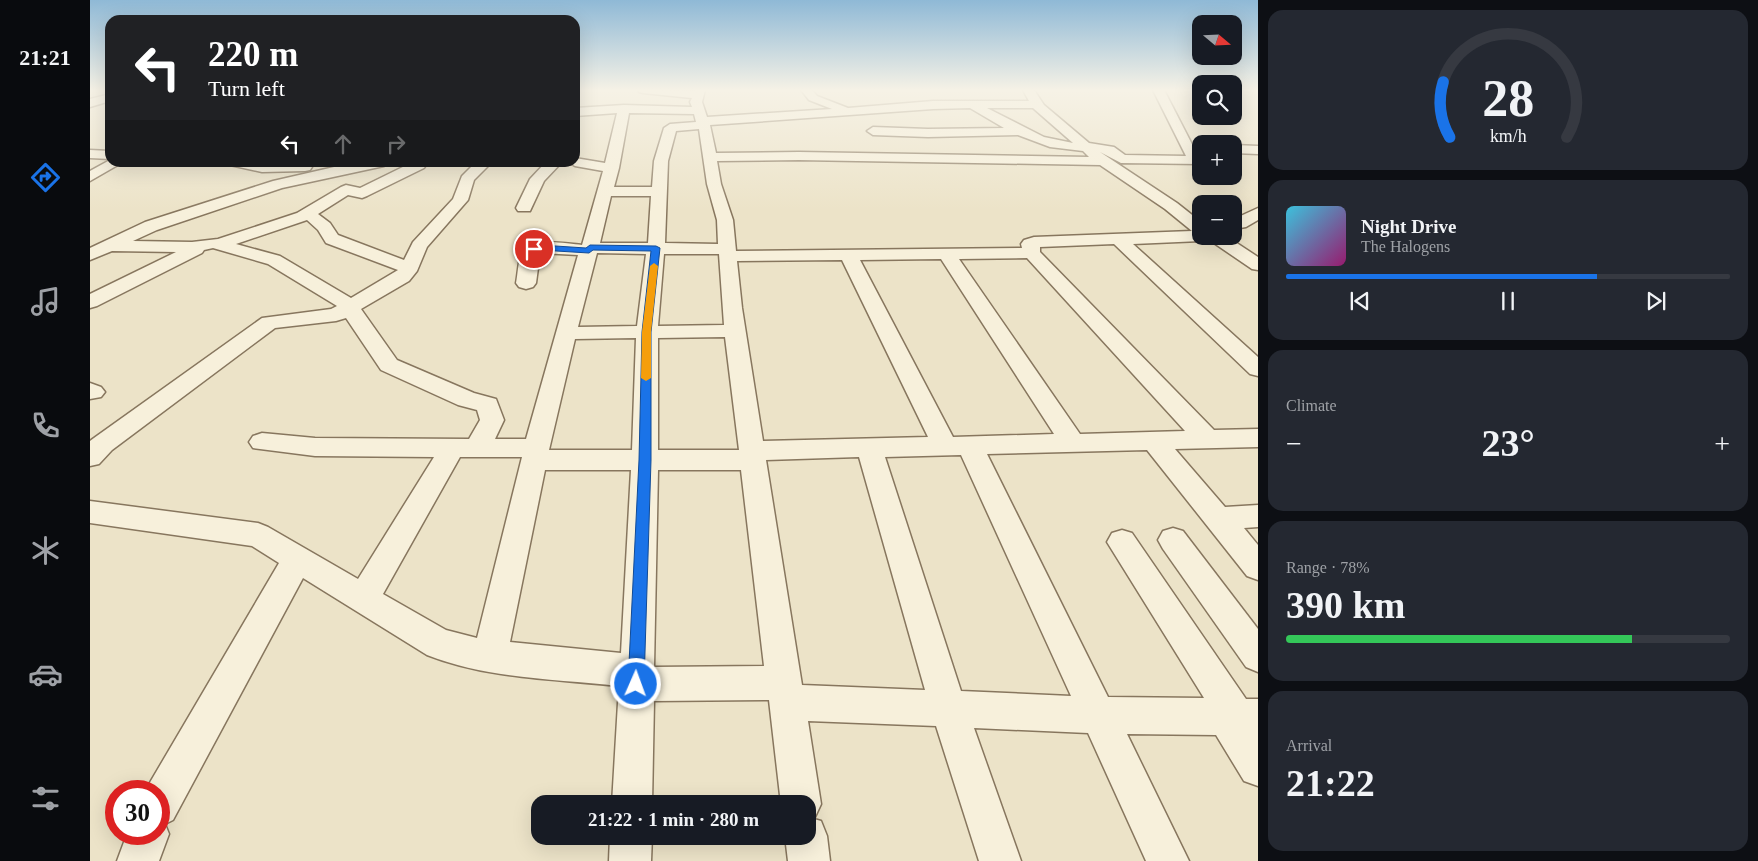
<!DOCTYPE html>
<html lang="en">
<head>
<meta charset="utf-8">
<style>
  :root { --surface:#171b24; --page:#242831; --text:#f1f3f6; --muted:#9ea1a6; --line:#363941; --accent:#1a73e8 }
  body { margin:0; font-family:Georgia,serif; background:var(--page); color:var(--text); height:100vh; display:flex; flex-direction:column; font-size:19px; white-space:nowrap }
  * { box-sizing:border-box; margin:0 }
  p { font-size:16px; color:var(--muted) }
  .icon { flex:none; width:28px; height:28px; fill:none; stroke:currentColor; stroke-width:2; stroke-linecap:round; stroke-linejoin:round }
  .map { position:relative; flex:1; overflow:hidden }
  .panel { display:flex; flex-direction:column; gap:10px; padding:10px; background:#0d0f14; width:500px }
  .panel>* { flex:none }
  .banner { position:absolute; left:15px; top:15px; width:475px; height:152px; border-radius:15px; box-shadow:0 5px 20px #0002; background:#202124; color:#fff; overflow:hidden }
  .needle { width:32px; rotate:109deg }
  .controls { position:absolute; left:1102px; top:15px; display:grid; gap:10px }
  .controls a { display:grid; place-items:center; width:50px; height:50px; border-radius:10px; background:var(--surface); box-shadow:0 5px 20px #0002; font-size:25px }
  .speed { position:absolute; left:15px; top:780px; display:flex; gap:10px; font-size:25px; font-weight:700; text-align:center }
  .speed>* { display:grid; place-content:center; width:65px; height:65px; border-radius:50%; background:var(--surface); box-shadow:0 5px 20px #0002; line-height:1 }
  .speed .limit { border:8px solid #d22; background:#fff; color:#111 }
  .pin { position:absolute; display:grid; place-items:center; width:42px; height:42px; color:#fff; margin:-21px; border:2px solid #fff; border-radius:50%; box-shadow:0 1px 5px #0007 }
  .me { position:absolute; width:55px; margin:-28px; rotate:2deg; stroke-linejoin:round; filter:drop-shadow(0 0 4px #0008) }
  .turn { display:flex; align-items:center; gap:18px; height:105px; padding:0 20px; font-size:22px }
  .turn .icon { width:65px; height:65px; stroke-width:2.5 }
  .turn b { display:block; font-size:35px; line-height:42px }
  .lanes { display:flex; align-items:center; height:48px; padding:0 20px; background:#0003; justify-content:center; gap:25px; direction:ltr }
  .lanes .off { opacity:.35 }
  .big { font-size:38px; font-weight:700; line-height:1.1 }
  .panel .tile { flex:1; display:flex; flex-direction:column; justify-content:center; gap:8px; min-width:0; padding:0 18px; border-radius:15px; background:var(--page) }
  .panel .dial { align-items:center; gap:0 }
  .dial svg { height:130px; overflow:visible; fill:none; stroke:var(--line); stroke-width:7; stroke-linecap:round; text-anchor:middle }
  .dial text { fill:var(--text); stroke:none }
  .song { display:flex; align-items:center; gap:15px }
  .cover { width:60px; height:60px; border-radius:8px; background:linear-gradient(135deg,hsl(190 70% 55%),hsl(320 70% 35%)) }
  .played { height:5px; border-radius:2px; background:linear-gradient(90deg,var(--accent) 70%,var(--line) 70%) }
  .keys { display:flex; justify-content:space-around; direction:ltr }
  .heat { display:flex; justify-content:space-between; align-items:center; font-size:28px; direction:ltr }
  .charge { height:8px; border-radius:4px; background:linear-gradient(90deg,#34c759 78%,var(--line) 0) }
  .trip { position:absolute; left:441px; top:795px; width:285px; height:50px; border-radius:15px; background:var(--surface); box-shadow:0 5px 20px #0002; font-weight:700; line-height:50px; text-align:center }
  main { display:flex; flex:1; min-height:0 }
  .dock { display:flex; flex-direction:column; width:90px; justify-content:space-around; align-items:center; background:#090b0e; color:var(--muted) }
  .dock .icon { width:35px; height:35px }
  .dock .on { color:var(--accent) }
  .dock b { font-size:22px; color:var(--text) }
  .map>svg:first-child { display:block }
</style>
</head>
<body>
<main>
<nav class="dock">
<b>21:21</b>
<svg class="icon on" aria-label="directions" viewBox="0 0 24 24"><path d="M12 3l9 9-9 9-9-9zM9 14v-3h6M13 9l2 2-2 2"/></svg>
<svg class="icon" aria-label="music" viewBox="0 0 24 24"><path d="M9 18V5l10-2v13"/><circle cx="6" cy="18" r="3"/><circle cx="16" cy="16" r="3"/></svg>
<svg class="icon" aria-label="phone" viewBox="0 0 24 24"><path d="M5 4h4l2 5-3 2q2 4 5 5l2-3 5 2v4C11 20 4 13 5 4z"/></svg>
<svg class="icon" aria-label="climate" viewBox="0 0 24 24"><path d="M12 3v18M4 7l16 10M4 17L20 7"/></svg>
<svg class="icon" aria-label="car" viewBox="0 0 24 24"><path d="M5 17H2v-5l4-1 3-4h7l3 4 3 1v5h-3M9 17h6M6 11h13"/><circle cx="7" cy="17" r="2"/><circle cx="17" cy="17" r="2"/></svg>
<svg class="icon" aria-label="filters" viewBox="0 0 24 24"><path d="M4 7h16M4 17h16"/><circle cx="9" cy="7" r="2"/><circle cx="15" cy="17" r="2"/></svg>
</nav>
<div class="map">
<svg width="1168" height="861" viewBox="0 0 1168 861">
  <rect width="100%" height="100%" fill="#ece3c8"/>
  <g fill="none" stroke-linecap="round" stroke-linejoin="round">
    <defs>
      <g id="minor">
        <path d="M548,90L604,91L605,90H615L612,102L617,117L742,109L719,100L711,90H722L727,96L758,108L843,101H939L933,90H944L954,105L999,143L1024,147L1035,155L1096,156L1063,90H1074L1108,156H1111V164L1031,163L1010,152L1087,203L1111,222V236H1136L1168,257V270L1162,269L1118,239L1111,241L1043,244L1168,357V376L1160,374L1024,244L950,247V252L1124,430L1168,429V447L1085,449L1135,507L1168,505V527L1154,528L1168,545V580L1157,576L1057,450L897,454L1018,697L1114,698L1017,542L1022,533L1032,530L1042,533L1156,699H1168V786L1154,781L1126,735L1037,734L1099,861H1056L998,733L884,728L931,861H889L846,726L718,721L731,804L724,819L731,821L737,836L740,861H698L695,836H718V804H691L679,700L564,701L562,804H522L529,686C465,679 398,679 337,655L213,578L83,820L75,824L79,834L69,861H27L37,834H69V791H55L189,563L162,546L0,523V501L168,523L178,527L268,579L344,457L225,456L163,448L159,442L163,436L172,433L225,438L379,439L390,420L387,410L368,405L291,370L256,318L246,321L185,328L22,450L9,464L0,466V441L4,438L172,318L241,309L247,306L178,264L123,248L114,250L112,253L7,306L0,308V294L86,252L22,251L0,260V248L55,222L183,181L266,162H301L294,166L192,188L67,230L43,241L102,242L128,239L207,213L251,187L256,185L270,188L323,162H334L336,165L334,168L277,196L272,198L258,195L228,214L240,223L248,235L314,260L323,242L363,199L372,176L386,162H402L384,180L378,200L337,247L327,271L319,281L271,309L307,360L384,393L406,399L414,420L405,439H436L488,255L450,253L446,283L443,287L436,289L429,287L426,283C428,273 428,261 432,252C439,236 478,244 492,245L513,171L485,166L478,162H485V158L515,163L527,113L485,116V108L534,105L602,107L600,102L602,98L553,93L549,92ZM880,108L914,128L838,129L783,127L777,131L783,135L838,137L928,135L960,147L993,151L999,157L709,152L626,153L620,125L843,109ZM897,108H943L983,143L954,137ZM539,113L604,114L606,122L580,124L574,128L564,161L562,187H524L529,168ZM609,129L617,184L627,220L628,244L575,243L578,161L586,131ZM709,160L1010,165L1075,209L1102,231L944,237L934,240L931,244L932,248L646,251L643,220L631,184L627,161ZM521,196H561L558,243H510ZM217,220L228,230L236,243L308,270L261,298L190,256L146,244ZM507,253L556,254L547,326L488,327ZM574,254H629L634,325L568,326ZM937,258L1095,431L990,434L869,259ZM851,259L964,434L863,437L770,260ZM752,260L838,437L673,441L652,308L647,261ZM635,337L649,450H568V338ZM546,338L542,450H459L485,339ZM871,455L981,696L871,691L795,457ZM370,457H432L387,638L356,630L293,594ZM769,457L835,690L712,685L676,460ZM455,470H541L531,653L420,642ZM568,470H651L674,666L564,667Z"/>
        <polygon points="20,94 20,101 0,107 0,99"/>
        <polygon points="1144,145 1168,146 1168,154 1144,153"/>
        <polygon points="0,150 20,151 20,159 0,158"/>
        <polygon points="20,160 20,162 33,162 0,181 0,171"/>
        <polygon points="138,162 215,163 220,164 222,167 220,170 215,171 172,172 140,165"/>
        <polygon points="456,162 472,162 454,181 440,211 428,211 426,208 440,179"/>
        <polygon points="1168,208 1168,220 1156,227 1144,229 1144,219"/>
        <polygon points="0,383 11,387 15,392 11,397 0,399"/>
        <polygon points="1083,528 1093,531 1168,629 1168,672 1156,667 1073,549 1068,540 1073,531"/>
        <polygon points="520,836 562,836 561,861 519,861"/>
      </g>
    </defs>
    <!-- minor casing -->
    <use href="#minor" stroke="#87765e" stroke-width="3"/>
    <!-- minor -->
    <use href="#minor" fill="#f7f0db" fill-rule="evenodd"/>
  </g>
  <!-- sky -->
  <linearGradient id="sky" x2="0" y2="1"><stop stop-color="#8fb9d6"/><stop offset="0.43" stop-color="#f6f2e6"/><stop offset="1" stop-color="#f6f2e6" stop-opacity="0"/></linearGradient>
  <rect width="1168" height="210" fill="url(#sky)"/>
  <!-- route -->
  <polygon fill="#1a73e8" stroke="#114b97" points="450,245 496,248 500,245 566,246 570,248 561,332 561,460 554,684 552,690 546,692 541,690 538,684 549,460 552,332 561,251 503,250 499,253 450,250 444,251 440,249"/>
  <!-- slow -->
  <polygon fill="#f59e0b" points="564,263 568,266 561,332 561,378 556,381 551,378 552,332 560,266"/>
</svg>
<div class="controls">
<a><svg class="needle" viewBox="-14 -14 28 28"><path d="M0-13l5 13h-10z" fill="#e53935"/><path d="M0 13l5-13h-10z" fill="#9ea1a6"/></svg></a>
<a><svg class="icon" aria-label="search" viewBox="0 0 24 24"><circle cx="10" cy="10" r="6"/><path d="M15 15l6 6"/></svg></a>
<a>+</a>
<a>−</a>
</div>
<div class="speed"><div class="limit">30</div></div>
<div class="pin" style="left:444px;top:249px;background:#d93025"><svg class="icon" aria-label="arrive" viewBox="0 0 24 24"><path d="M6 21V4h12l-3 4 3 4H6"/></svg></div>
<svg class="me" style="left:546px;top:684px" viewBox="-20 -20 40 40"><circle r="17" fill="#1a73e8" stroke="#fff" stroke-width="3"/><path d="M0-11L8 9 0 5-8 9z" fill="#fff"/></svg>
<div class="trip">21:22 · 1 min · 280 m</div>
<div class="banner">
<div class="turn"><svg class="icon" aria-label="left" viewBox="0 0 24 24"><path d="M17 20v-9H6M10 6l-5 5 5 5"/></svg><div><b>220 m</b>Turn left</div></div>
<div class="lanes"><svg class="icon" aria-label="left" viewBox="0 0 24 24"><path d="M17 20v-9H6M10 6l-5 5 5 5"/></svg><svg class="icon off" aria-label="ahead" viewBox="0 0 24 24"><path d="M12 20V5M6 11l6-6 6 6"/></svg><svg class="icon off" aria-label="right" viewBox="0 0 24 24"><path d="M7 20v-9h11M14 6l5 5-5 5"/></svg></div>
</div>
</div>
<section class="panel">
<div class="tile dial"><svg viewBox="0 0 100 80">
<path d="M14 69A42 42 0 1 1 86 69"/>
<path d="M14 69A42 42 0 0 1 10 35" stroke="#1a73e8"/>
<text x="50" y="56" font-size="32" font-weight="700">28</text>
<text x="50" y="72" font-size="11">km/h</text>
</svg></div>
<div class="tile">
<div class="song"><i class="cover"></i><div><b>Night Drive</b><p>The Halogens</p></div></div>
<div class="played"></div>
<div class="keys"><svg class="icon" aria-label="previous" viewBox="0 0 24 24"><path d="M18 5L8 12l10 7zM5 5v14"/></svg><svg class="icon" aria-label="pause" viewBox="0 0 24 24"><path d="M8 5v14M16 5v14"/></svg><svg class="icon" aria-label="next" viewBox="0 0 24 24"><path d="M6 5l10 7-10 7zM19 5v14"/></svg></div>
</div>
<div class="tile"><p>Climate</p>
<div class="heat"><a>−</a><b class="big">23°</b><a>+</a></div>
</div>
<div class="tile"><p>Range · 78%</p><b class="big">390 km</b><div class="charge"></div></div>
<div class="tile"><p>Arrival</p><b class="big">21:22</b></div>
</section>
</main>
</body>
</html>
